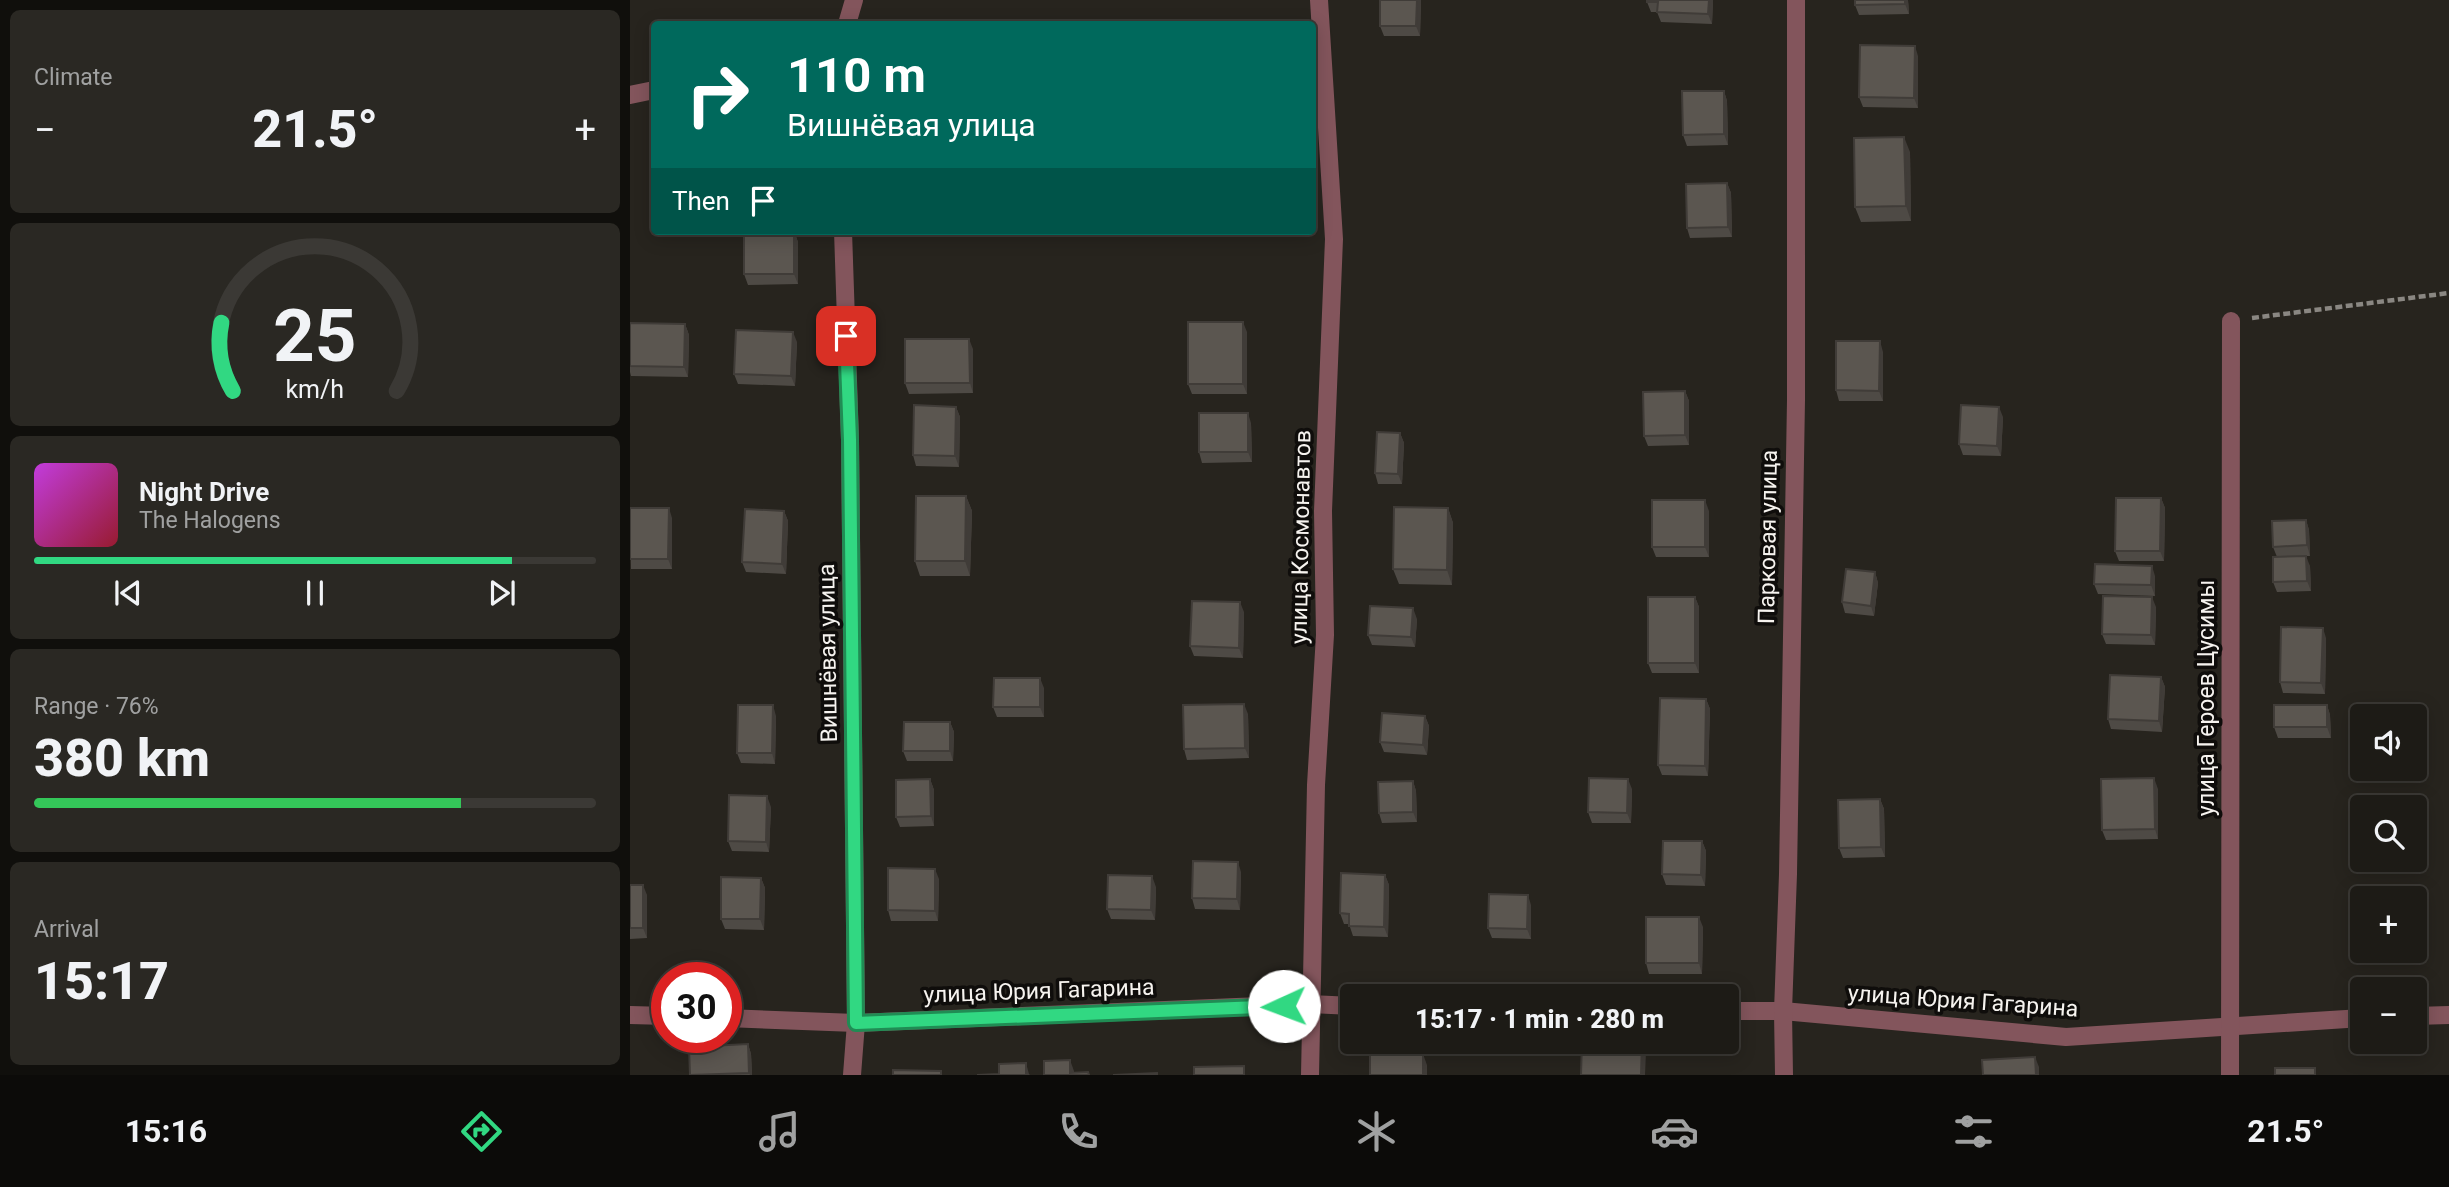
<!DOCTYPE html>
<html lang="en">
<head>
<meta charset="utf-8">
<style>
  :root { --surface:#1d1b16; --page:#2a2823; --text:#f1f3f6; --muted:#a0a1a1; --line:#3b3935; --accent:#31d882 }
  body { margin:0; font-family:Roboto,sans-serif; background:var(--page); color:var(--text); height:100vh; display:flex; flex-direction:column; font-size:26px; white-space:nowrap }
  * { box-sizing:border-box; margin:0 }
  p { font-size:23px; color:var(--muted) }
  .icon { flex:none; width:38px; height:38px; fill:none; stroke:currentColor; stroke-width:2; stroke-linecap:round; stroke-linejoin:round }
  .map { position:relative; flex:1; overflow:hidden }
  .side { display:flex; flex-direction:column; gap:10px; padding:10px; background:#100f0c; width:630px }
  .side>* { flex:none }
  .top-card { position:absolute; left:21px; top:21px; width:665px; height:214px; border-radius:7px; box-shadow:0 4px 18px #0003,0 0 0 2px var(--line); background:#00695c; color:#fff; overflow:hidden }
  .buttons { position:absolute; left:1720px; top:704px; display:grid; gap:14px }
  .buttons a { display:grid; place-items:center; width:77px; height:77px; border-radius:7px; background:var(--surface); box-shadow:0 4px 18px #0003,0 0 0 2px var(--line); font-size:35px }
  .speed { position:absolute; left:21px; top:962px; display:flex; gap:14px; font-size:35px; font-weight:700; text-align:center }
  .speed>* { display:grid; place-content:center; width:91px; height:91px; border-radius:50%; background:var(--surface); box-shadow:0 4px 18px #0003,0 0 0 2px var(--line); line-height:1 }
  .speed .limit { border:10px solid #d22; background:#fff; color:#111 }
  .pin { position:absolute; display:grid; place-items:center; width:60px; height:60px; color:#fff; margin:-30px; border-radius:14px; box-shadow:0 4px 10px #0006 }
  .me { position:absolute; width:77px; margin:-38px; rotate:268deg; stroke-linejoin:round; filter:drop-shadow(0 0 5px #0008) }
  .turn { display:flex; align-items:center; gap:24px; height:147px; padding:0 21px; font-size:32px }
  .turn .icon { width:91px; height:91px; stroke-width:2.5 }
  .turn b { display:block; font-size:49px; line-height:60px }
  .then { display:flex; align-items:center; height:66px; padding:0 21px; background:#0003; gap:14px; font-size:26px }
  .big { font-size:52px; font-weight:800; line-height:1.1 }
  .side .tile { flex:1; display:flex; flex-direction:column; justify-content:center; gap:10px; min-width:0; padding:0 24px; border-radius:10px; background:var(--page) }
  .side .dial { align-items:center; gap:0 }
  .dial svg { height:182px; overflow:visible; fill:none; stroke:var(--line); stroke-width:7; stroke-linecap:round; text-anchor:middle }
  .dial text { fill:var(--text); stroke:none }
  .song { display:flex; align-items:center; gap:21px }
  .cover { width:84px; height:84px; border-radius:10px; background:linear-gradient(135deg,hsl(290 70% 55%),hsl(350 70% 35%)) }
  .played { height:7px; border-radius:4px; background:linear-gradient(90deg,var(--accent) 85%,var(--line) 85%) }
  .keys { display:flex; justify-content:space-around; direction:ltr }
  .heat { display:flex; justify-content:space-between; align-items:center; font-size:38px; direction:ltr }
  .charge { height:10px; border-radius:5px; background:linear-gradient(90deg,#34c759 76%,var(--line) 0) }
  .trip { position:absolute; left:710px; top:984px; width:399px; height:70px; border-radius:7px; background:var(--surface); box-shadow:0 4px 18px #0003,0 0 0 2px var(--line); font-weight:800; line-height:70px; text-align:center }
  .menu { display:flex; height:112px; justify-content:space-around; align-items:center; background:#0c0b09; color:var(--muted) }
  .menu .icon { width:49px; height:49px }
  .menu .active { color:var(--accent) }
  .menu b { font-size:32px; color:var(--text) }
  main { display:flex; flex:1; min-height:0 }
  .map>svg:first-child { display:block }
</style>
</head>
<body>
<main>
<section class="side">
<div class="tile"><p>Climate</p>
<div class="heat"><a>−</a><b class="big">21.5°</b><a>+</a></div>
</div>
<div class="tile dial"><svg viewBox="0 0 100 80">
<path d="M14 69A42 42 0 1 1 86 69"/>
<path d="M14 69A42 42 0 0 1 9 39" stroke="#31d882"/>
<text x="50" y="56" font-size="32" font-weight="700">25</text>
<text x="50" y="72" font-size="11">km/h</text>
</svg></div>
<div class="tile">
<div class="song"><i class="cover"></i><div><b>Night Drive</b><p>The Halogens</p></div></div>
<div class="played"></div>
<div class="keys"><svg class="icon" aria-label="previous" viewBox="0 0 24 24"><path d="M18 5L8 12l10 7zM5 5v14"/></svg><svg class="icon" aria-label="pause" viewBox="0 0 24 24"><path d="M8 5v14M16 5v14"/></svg><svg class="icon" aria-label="next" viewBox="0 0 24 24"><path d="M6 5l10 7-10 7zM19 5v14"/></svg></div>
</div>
<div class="tile"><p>Range · 76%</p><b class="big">380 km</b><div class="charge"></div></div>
<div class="tile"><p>Arrival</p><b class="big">15:17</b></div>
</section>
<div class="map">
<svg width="1819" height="1075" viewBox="0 0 1819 1075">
  <rect width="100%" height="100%" fill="#27241e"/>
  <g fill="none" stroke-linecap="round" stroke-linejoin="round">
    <!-- path -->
    <polyline stroke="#8a8782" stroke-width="4.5" stroke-dasharray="7 3.5" stroke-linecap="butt" points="1622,318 1819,293"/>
    <!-- street -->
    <g stroke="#83555c" stroke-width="18">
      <polyline points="217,24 224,0"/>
      <polyline points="0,95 24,90"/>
      <polyline points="213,231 220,440 226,1023 222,1075"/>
      <polyline points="1097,1011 1153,1011 1436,1037 1732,1018"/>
      <polyline points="0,1015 37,1016"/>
      <polyline points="1785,1016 1819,1015"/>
      <polyline points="96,1018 226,1023 680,1004 723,1006"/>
      <polyline points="680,1075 686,785 695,635 693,511 704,239 689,0"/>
      <polyline points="1154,1075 1153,1011 1158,874 1166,400 1166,0"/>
      <polyline points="1600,1075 1601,321"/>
    </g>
  </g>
  <!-- wall -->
  <g fill="#4e4a45">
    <polygon points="791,0 790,36 754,36 750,26"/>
    <polygon points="1083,0 1082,24 1031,22 1027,12 1021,12 1017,2"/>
    <polygon points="1278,0 1279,14 1229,15 1225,5"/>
    <polygon points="1288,56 1288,108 1233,107 1229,97"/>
    <polygon points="1094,91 1097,101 1098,145 1057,146 1053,135"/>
    <polygon points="1280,152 1281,221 1231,222 1225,207"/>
    <polygon points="1097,183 1101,193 1102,237 1060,238 1057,228"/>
    <polygon points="164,231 168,242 168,284 118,285 114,274"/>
    <polygon points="0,323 55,324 59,335 58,377 1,376 0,372"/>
    <polygon points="617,332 617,394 562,394 558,384"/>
    <polygon points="167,342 165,386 108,384 104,374"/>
    <polygon points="343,349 343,393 279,394 275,383"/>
    <polygon points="1253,352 1253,401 1209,401 1206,390"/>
    <polygon points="1055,391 1059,401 1059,445 1018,446 1014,436"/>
    <polygon points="326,407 330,417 329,467 286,466 283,455"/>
    <polygon points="1373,417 1371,456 1333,455 1329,444"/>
    <polygon points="621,423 622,462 572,463 569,452"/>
    <polygon points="770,433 774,443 772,484 748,484 745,473"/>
    <polygon points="336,496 342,511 340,576 290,576 285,561"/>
    <polygon points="1531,498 1535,508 1534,561 1489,561 1485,551"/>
    <polygon points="0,508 42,518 42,569 1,569"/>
    <polygon points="818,508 823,523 822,585 769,584 763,569"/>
    <polygon points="154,511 158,521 156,574 116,572 112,562"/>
    <polygon points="1079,511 1079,557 1026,557 1022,547"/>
    <polygon points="1676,520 1679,530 1680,556 1662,556 1680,566 1681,591 1647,592 1643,582 1647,557 1643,547"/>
    <polygon points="1245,572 1248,583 1244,616 1215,613 1212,602"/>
    <polygon points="1525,576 1525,596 1468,594 1464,584"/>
    <polygon points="1065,597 1069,607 1069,673 1022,673 1018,663"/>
    <polygon points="1526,607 1525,645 1476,644 1472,634"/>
    <polygon points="614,612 613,658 564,656 560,646"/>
    <polygon points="787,619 785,647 742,645 738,635"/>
    <polygon points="1696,638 1695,694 1653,693 1650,682"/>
    <polygon points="1531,677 1535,687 1532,732 1481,729 1478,719"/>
    <polygon points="414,688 414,717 367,717 363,707"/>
    <polygon points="1076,699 1080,709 1078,776 1032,775 1028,765"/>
    <polygon points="1697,705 1700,715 1701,738 1648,738 1644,727"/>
    <polygon points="618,714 619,758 557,760 554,749"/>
    <polygon points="146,716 145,764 111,763 107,753"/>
    <polygon points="795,716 799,726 797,755 754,752 750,742"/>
    <polygon points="320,722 324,732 323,761 277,761 273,751"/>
    <polygon points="300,779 304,790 304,826 270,827 266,817"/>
    <polygon points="783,781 786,791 787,822 752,823 749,813"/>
    <polygon points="1002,789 1001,823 962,823 958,812"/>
    <polygon points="1528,789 1528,839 1476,840 1472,830"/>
    <polygon points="1250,799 1254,809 1255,857 1213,858 1209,848"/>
    <polygon points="141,807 139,852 102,851 98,841"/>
    <polygon points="1072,841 1076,851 1075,886 1036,885 1032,874"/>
    <polygon points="611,872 610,910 565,909 562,898"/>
    <polygon points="755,875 759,885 758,937 723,936 719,924 714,924 710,913"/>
    <polygon points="131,878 135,888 134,930 95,929 91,919"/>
    <polygon points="309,879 308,921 261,921 258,910"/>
    <polygon points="0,885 17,895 17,938 0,939"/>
    <polygon points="526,887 525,920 481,919 477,909"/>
    <polygon points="901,905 901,939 862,938 858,928"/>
    <polygon points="1073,927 1072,974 1019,974 1016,963"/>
    <polygon points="118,1044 121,1054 122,1075 60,1075"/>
  </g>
  <!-- shaded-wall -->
  <g fill="#403c38">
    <polygon points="787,0 791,0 790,36 786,26"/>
    <polygon points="1079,0 1083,0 1082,24 1078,14"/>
    <polygon points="1275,0 1278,0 1279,14 1275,4"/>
    <polygon points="1285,46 1288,56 1288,108 1284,98"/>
    <polygon points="1094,91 1097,101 1098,145 1094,134"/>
    <polygon points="1274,137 1280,152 1281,221 1276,206"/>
    <polygon points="1097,183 1101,193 1102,237 1098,227"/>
    <polygon points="164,231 168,242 168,284 164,274"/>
    <polygon points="613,322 617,332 617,394 613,384"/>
    <polygon points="55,324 59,335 58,377 54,367"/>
    <polygon points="163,332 167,342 165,386 161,376"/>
    <polygon points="339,339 343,349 343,393 340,383"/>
    <polygon points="1250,341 1253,352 1253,401 1249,391"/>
    <polygon points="1055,391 1059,401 1059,445 1055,435"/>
    <polygon points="326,407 330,417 329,467 325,456"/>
    <polygon points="1369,407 1373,417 1371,456 1367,446"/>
    <polygon points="618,413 621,423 622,462 618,452"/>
    <polygon points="770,433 774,443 772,484 768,474"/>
    <polygon points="336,496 342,511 340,576 335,561"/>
    <polygon points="1531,498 1535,508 1534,561 1530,551"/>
    <polygon points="1075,500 1079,511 1079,557 1075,547"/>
    <polygon points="39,508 42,518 42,569 38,559"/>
    <polygon points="818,508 823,523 822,585 817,570"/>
    <polygon points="154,511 158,521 156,574 152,564"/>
    <polygon points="1676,520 1679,530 1680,556 1677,545"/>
    <polygon points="1676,556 1680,566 1681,591 1677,581"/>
    <polygon points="1522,566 1525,576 1525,596 1521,585"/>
    <polygon points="1245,572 1248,583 1244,616 1241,606"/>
    <polygon points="1065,597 1069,607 1069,673 1065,663"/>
    <polygon points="1522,597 1526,607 1525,645 1521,635"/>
    <polygon points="610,602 614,612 613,658 609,648"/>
    <polygon points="783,608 787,619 785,647 781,637"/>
    <polygon points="1693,628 1696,638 1695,694 1691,683"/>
    <polygon points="1531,677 1535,687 1532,732 1529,721"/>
    <polygon points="410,678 414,688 414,717 410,707"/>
    <polygon points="1076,699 1080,709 1078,776 1075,766"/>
    <polygon points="614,704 618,714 619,758 615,748"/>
    <polygon points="143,705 146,716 145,764 142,753"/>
    <polygon points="1697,705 1700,715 1701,738 1697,727"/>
    <polygon points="795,716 799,726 797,755 793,745"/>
    <polygon points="320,722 324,732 323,761 320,751"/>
    <polygon points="1524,778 1528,789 1528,839 1525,829"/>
    <polygon points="300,779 304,790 304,826 301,816"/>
    <polygon points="998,779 1002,789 1001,823 997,813"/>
    <polygon points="783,781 786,791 787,822 783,812"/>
    <polygon points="137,796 141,807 139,852 136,842"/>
    <polygon points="1250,799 1254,809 1255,857 1251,847"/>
    <polygon points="1072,841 1076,851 1075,886 1071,875"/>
    <polygon points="608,862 611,872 610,910 607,899"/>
    <polygon points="305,869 309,879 308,921 305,911"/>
    <polygon points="755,875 759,885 758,937 754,927"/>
    <polygon points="522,876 526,887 525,920 521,910"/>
    <polygon points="131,878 135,888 134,930 130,919"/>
    <polygon points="13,885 17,895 17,938 13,928"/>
    <polygon points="898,895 901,905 901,939 897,929"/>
    <polygon points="1069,917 1073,927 1072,974 1069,963"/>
    <polygon points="1012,1042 1016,1052 1015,1075 1011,1075"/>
    <polygon points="118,1044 121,1054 122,1075 120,1075 119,1073"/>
    <polygon points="793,1054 797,1065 797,1075 793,1075"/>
    <polygon points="1405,1057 1409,1067 1409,1075 1406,1075"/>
    <polygon points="440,1060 444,1071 444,1075 441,1075"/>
    <polygon points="396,1063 399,1074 400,1075 396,1075"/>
  </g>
  <!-- building -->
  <g fill="#5b5650" stroke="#403c38" stroke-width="2">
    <polygon points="750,0 787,0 786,26 750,26"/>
    <polygon points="1017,0 1079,0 1078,14 1027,12 1028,2 1017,2"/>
    <polygon points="1225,0 1275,0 1275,4 1225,5"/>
    <polygon points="1230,45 1285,46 1284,98 1229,97"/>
    <polygon points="1052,91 1094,91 1094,134 1053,135"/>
    <polygon points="1274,137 1276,206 1225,207 1224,138"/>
    <polygon points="1097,183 1098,227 1057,228 1056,184"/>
    <polygon points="164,231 164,274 114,274 114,232"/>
    <rect x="558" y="322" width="55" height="62"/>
    <polygon points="0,323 55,324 54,367 0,366"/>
    <polygon points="106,330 163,332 161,376 104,374"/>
    <polygon points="275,339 339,339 340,383 275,383"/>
    <polygon points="1206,341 1250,341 1249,391 1206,390"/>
    <polygon points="1055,391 1055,435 1014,436 1013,392"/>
    <polygon points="284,405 326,407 325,456 283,455"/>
    <polygon points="1331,405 1369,407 1367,446 1329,444"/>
    <rect x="569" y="413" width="49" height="39"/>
    <polygon points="747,432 770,433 768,474 745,473"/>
    <polygon points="286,496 336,496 335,561 285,561"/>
    <polygon points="1486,498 1531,498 1530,551 1485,551"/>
    <rect x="1022" y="500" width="53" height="47"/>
    <polygon points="764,507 818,508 817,570 763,569"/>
    <polygon points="0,508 39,508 38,559 0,559"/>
    <polygon points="115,509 154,511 152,564 112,562"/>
    <polygon points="1676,520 1677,545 1643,547 1642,521"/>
    <polygon points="1676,556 1677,581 1643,582 1643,557"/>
    <polygon points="1465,564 1522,566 1521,585 1464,584"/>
    <polygon points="1216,569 1245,572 1241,606 1212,602"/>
    <polygon points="1473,596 1522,597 1521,635 1472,634"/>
    <rect x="1018" y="597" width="47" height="66"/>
    <polygon points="562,601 610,602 609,648 560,646"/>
    <polygon points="740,606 783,608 781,637 738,635"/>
    <polygon points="1651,627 1693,628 1691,683 1650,682"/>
    <polygon points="1480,675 1531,677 1529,721 1478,719"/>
    <polygon points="364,678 410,678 410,707 363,707"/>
    <polygon points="1030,698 1076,699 1075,766 1028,765"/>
    <polygon points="614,704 615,748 554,749 553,705"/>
    <polygon points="108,705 143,705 142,753 107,753"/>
    <rect x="1644" y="705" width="53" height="22"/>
    <polygon points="752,713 795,716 793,745 750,742"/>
    <polygon points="274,722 320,722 320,751 273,751"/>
    <polygon points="959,778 998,779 997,813 958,812"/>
    <polygon points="1524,778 1525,829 1472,830 1471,779"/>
    <polygon points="300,779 301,816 266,817 266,780"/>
    <polygon points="783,781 783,812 749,813 748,782"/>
    <polygon points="99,795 137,796 136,842 98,841"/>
    <polygon points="1250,799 1251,847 1209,848 1208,800"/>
    <polygon points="1033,841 1072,841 1071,875 1032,874"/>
    <polygon points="563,861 608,862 607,899 562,898"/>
    <polygon points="258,868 305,869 305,911 258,910"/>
    <polygon points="711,873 755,875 754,927 719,926 719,914 710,913"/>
    <polygon points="478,875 522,876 521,910 477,909"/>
    <polygon points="91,877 131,878 130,919 91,919"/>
    <rect x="0" y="885" width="13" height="43"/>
    <polygon points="859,894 898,895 897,929 858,928"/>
    <rect x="1016" y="917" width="53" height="46"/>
    <polygon points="952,1041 1012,1042 1011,1075 951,1075"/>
    <polygon points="118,1044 119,1073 60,1075 59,1047"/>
    <rect x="740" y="1054" width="53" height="21"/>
    <polygon points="1405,1057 1406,1075 1353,1075 1352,1060"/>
    <polygon points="440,1060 440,1073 458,1072 459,1075 414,1075 414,1061"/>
    <polygon points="396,1063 396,1075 347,1075 369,1074 369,1064"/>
    <polygon points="614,1066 614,1075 564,1075 564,1067"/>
    <rect x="1645" y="1068" width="40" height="7"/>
    <polygon points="263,1070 311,1071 311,1075 263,1075"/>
    <polygon points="527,1073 527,1075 483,1075"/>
  </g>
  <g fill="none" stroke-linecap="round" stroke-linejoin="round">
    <defs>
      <polyline id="route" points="216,336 220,440 226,1023 654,1006"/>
    </defs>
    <!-- route casing -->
    <use href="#route" stroke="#208c54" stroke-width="18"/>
    <!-- route -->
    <use href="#route" stroke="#31d882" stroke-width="12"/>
  </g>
  <g text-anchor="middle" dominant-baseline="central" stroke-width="7" stroke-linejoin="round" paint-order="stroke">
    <!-- street labels -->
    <g font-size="23" fill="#f6f3ef" stroke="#0f0d0b">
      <text transform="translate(671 537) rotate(-89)">улица Космонавтов</text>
      <text transform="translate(1138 537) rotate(-89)">Парковая улица</text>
      <text transform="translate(198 653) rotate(-91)">Вишнёвая улица</text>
      <text transform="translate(1576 698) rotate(-90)">улица Героев Цусимы</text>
      <text transform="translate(409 991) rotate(-2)">улица Юрия Гагарина</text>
      <text transform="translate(1333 1001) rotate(4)">улица Юрия Гагарина</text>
    </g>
  </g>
</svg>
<div class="buttons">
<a><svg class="icon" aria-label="sound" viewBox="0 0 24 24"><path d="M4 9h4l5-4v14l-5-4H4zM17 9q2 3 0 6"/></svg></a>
<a><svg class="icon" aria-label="search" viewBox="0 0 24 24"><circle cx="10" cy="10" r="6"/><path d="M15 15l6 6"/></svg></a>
<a>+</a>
<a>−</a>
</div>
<div class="speed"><div class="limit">30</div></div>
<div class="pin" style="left:216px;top:336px;background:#d93025"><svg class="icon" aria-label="arrive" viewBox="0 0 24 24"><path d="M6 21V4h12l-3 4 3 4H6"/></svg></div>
<svg class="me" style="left:654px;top:1006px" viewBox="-20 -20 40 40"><circle r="19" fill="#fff"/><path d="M0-13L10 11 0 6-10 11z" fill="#31d882"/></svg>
<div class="trip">15:17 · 1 min · 280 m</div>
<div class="top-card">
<div class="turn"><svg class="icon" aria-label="right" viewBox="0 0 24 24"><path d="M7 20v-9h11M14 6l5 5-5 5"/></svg><div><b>110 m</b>Вишнёвая улица</div></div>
<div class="then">Then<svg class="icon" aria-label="arrive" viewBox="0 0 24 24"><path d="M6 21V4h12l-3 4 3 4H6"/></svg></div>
</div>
</div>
</main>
<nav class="menu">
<b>15:16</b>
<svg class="icon active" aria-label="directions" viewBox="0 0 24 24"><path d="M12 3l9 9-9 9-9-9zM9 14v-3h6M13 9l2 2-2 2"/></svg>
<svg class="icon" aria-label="music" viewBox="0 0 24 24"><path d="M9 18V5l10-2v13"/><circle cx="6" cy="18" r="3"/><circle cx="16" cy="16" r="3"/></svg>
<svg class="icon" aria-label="phone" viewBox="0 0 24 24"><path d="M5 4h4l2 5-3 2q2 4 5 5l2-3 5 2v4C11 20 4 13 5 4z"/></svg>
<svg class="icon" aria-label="climate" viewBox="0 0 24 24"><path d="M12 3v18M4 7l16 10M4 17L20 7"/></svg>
<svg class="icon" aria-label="car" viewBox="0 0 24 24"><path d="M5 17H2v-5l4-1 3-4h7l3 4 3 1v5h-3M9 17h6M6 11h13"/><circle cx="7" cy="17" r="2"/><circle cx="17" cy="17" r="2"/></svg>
<svg class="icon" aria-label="filters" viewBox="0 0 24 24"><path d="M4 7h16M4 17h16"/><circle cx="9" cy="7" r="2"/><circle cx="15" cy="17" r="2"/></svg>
<b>21.5°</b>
</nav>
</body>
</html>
